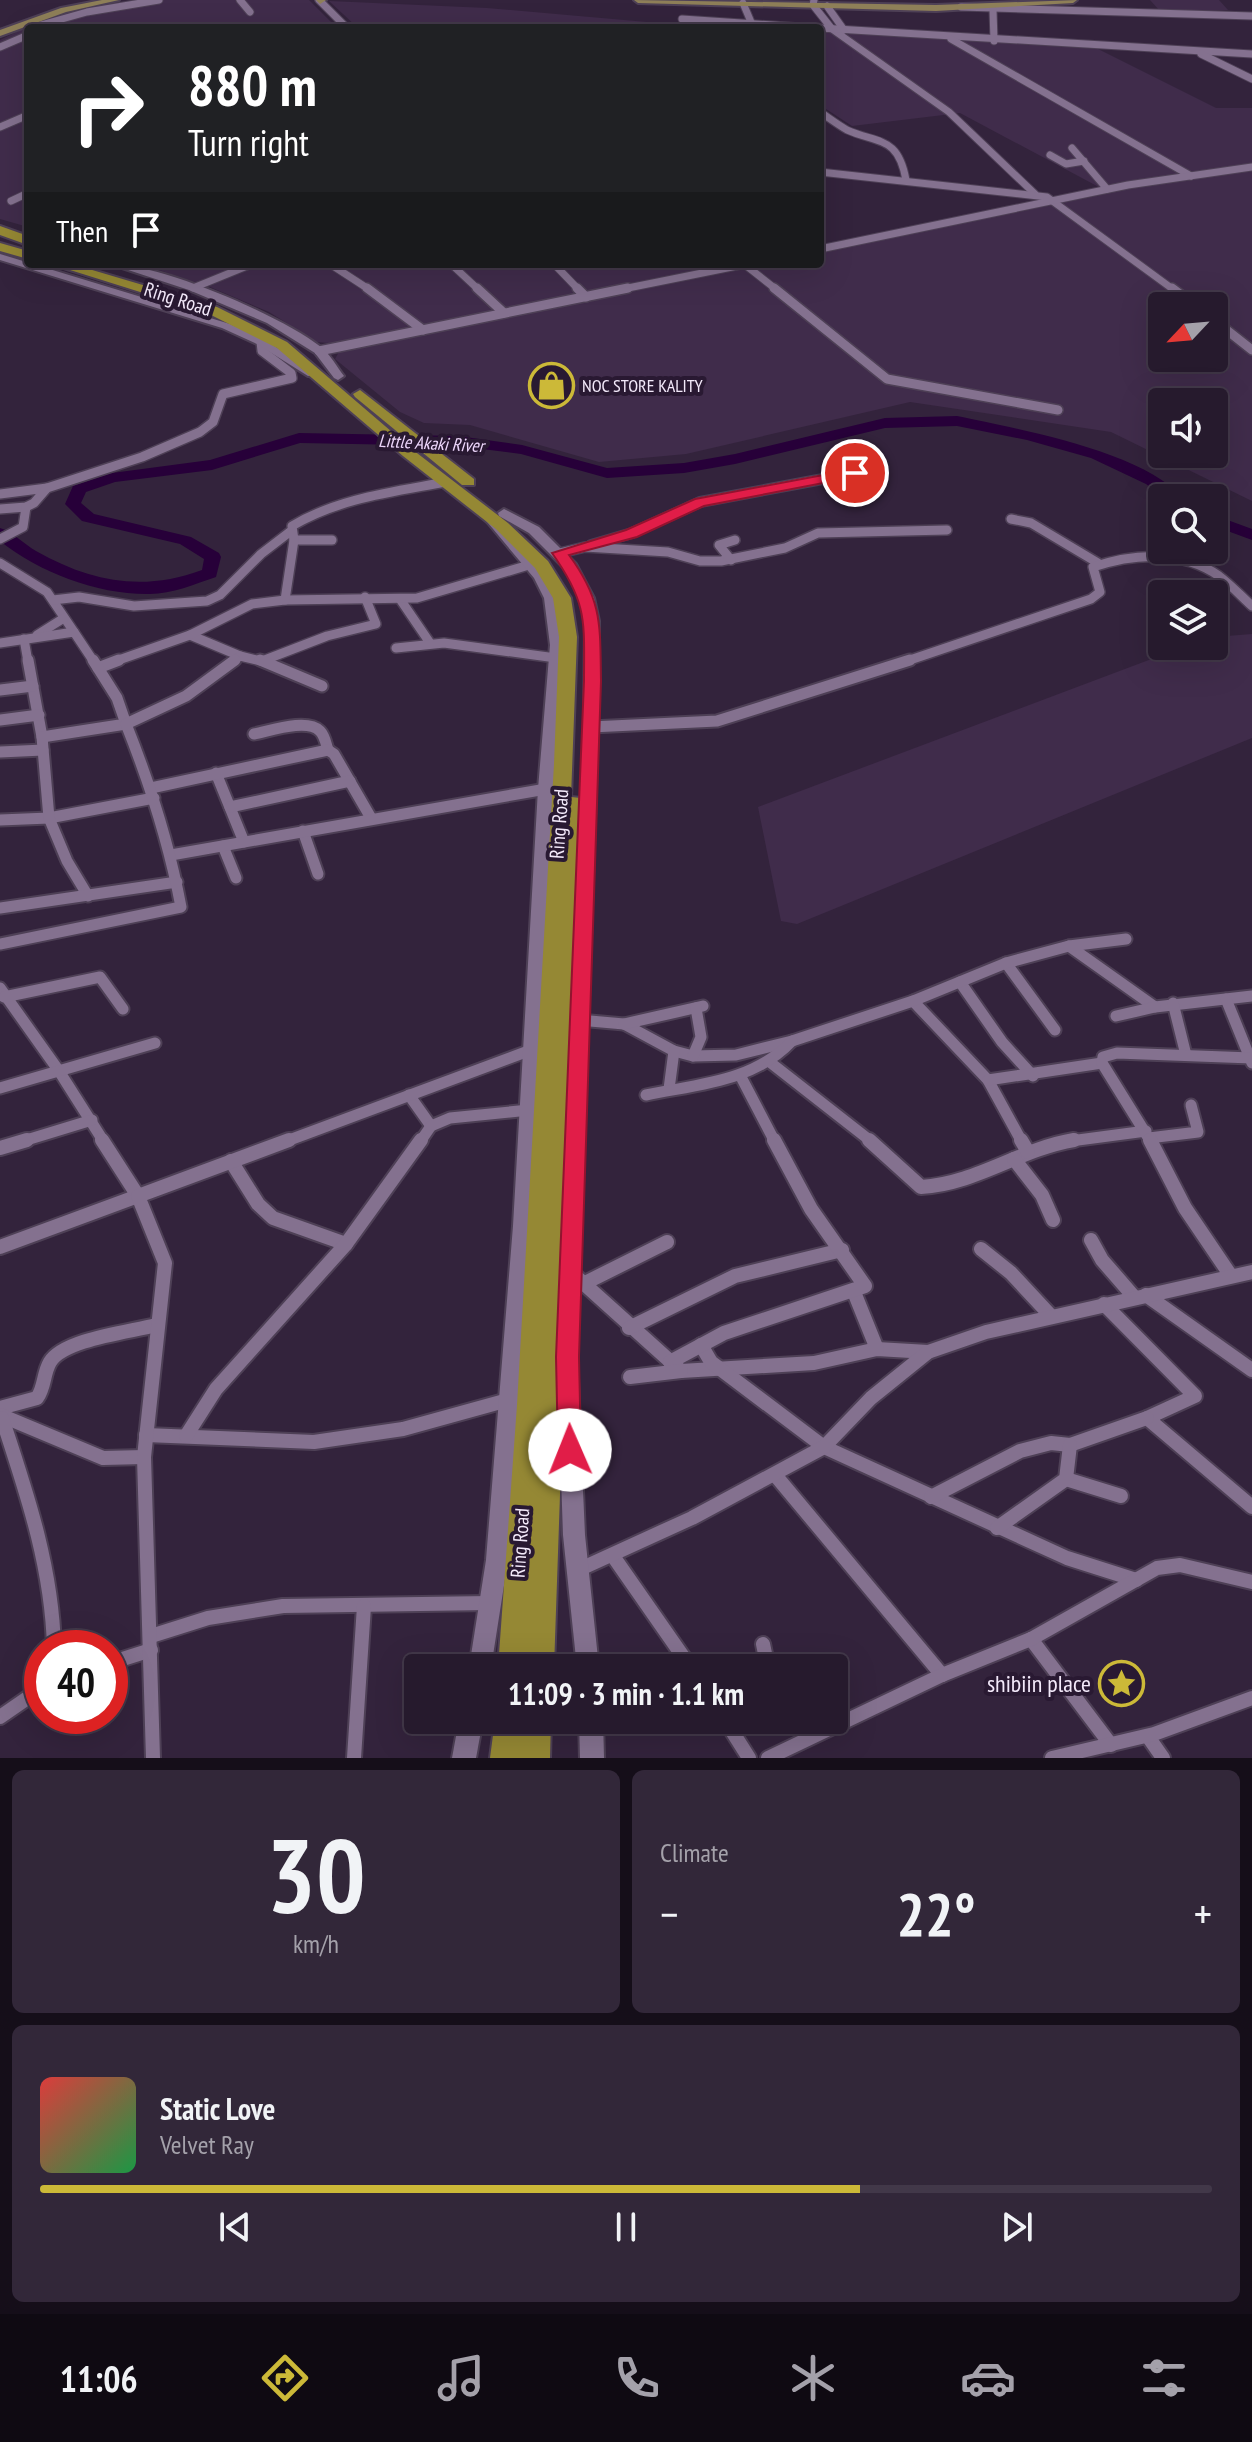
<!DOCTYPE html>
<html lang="en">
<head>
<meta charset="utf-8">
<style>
  :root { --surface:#261a2d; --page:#322739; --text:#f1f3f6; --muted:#a4a1aa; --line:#423849; --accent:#ccb938 }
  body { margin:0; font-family:"PT Sans Narrow",sans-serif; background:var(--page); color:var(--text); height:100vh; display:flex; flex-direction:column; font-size:30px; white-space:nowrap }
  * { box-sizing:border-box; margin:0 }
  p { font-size:26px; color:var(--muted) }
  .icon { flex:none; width:44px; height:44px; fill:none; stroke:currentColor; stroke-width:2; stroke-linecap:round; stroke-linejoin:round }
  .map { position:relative; height:1758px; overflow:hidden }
  .side { display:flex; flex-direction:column; gap:12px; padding:12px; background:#150e19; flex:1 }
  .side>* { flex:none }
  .guide { position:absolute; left:24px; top:24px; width:800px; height:244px; border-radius:8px; box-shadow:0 8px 32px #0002,0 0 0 2px var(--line); background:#202124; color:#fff; overflow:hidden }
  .needle { width:52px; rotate:244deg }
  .controls { position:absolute; left:1148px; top:292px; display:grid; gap:16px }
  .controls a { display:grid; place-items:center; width:80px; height:80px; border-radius:8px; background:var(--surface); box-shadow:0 8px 32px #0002,0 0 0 2px var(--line); font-size:40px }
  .speed { position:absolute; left:24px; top:1630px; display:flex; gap:16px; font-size:40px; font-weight:700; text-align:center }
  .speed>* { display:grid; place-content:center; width:104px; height:104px; border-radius:50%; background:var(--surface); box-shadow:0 8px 32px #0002,0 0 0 2px var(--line); line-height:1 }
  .speed .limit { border:12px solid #d22; background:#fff; color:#111 }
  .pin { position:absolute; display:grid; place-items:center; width:68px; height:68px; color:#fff; margin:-34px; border:4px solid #fff; border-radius:50%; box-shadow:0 2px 8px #0007 }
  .me { position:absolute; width:88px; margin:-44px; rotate:359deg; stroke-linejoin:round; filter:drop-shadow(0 0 6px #0008) }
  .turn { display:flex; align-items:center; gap:28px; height:168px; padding:0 32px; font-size:36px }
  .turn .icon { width:104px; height:104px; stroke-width:2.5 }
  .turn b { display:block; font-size:56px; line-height:68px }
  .then { display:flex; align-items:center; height:76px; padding:0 32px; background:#0003; gap:16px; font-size:30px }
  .big { font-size:60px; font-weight:700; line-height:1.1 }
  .side .tile { flex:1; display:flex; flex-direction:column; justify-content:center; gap:12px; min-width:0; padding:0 28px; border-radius:12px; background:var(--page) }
  .side .dial { align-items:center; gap:0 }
  .dial b { font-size:104px; line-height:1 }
  .song { display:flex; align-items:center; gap:24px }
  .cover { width:96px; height:96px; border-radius:12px; background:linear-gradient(135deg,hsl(0 70% 55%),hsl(140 70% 35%)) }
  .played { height:8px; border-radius:4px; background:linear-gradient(90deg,var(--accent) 70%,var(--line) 70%) }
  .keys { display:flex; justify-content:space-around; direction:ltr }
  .heat { display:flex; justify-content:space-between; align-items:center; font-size:44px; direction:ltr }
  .side .tiles { flex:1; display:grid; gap:12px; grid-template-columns:1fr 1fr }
  .tile:last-child { grid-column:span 2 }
  .trip { position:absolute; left:404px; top:1654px; width:444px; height:80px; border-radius:8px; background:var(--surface); box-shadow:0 8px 32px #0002,0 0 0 2px var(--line); font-weight:700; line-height:80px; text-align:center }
  .menu { display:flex; height:128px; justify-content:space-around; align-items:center; background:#0f0a12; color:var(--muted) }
  .menu .icon { width:56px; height:56px }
  .menu .on { color:var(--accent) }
  .menu b { font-size:36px; color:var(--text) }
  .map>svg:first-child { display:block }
</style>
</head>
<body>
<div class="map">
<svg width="1252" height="1758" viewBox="0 0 1252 1758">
  <rect width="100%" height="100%" fill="#33233c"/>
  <!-- built -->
  <g fill="#402c4b" fill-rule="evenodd">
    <polygon points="148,0 309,0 337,28 28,28 28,227 0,219 0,40 31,25"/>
    <polygon points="1150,0 1219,0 1228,10 1160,11"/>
    <polygon points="329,1 487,8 658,23 667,28 358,28"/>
    <path d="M820,31L1098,49L1216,108H1252V501L1111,432L910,402L686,454L599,462L470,425L424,423L400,412L335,359L339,352L328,343L317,342L269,312L210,287L141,264H730L737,270L765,264H820V253L1110,193L960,113L852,126L820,105ZM1162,306H1214V358H1162ZM1162,402H1214V454H1162Z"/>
    <polygon points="1252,634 1252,738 797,924 781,921 758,807 1186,646 1214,646 1214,637"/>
  </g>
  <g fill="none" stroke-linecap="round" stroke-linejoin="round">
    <!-- river -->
    <g fill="#270039" fill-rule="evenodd">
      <path d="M957,416C1018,429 1142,451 1183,498H1165L1146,484L1091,458L1027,440L957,426L885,428L735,464L684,473L607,478L521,454L458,446L300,443L212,470L115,482L86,492L81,503L94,514L191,537L219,553L221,557L216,577C195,584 172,594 150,594C99,595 40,573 0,541V528C13,532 24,544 36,551C91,582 143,592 202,570L204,559L180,544L82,521L65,504L73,486L112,473L210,460L299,433L458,436L522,445L607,468L684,463L735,454L885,418Z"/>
      <polygon points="1214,515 1252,529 1252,540 1214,526"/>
    </g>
    <defs>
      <g id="street-far3">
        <polyline points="240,0 250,12"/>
        <polyline points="319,0 347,28"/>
        <polyline points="814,0 813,5 832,29 949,112 1035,194"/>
        <polyline points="743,3 751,22"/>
        <polyline points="827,6 844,30"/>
        <polyline points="961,7 1252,16"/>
        <polyline points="993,10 994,41"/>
        <polyline points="682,19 817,28"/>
        <polyline points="30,28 87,12 159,0"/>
        <polyline points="820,28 1252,54"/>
        <polyline points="951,39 1191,176"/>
        <polyline points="0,47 28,35"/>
        <polyline points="1201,54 1252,79"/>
        <path d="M820,112C829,118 838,125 847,130C879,144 898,136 906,180"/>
        <polyline points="0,127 28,115"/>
        <polyline points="1072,148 1107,189"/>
        <polyline points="1050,155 1066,164 1084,161"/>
        <polyline points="820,172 1047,197 1174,290"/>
        <polyline points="11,201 28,193"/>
        <polyline points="820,249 1128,185 1252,167"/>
        <polyline points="330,264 370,290"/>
        <polyline points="451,264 479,290"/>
        <polyline points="554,264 579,290"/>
        <polyline points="744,264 777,290"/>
        <polyline points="193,288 252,264"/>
        <polyline points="618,290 747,264"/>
      </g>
      <g id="street-far2">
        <polyline points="367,288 423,330"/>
        <polyline points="477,288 504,313"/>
        <polyline points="577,288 586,297"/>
        <polyline points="774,288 887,379 1058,410"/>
        <polyline points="1172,288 1196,306"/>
        <polyline points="1214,320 1252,350"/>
        <polyline points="319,351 628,288"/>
        <polyline points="0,494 47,488"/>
        <polyline points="0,509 26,507 34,503 47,488 142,457 200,432 213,422 223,394 292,378 291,373 262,351 261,342"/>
        <polyline points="1011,519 1031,523 1098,563"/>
        <polyline points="0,539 23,527 26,507"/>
        <polyline points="294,540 332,540"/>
        <polyline points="591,545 632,533 700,502 855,473"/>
        <polyline points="560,553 585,547 668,552 700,561 721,561 785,548 818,533 947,530"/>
        <polyline points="731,560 719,545 735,540"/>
        <polyline points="0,563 47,592 74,632"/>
        <polyline points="400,599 430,643"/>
        <polyline points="53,600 79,597 134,606 207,601 220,595 261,554 291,531"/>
        <polyline points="285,600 417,598 529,565"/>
        <polyline points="37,635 64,618"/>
        <polyline points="190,635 240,656"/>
        <polyline points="24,639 28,662"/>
        <polyline points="0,643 74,632 94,662"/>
        <polyline points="396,648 444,643 556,658"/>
        <polyline points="262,661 327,636 376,624 365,597"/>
        <path d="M113,662L190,635L252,604L285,600L294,540L292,526C339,498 393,492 446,482"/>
        <polyline points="232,662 240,656 265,662"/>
        <path d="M904,662L1091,599L1100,592L1093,567C1134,553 1182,550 1219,576C1231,585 1241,596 1252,606"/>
      </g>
      <g id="street-far1">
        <polyline points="28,660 42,737"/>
        <polyline points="260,660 322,686"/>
        <polyline points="98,668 119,660"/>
        <polyline points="0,690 33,686"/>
        <polyline points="0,720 39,715"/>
        <polyline points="591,727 717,721 910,660"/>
        <path d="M254,734C270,731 307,718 320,731C325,736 326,744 328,750"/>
        <polyline points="0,752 43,750"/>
        <polyline points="216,773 244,842"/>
        <polyline points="151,788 328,750 334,754 371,818"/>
        <polyline points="230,807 350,781"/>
        <polyline points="0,820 49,818 154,798"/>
        <polyline points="303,831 318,874"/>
        <polyline points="223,846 236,878"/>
        <polyline points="171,855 546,789"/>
        <polyline points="88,896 67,861 49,818 42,737 126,724 117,698 93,660"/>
        <polyline points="0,908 177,882"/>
        <path d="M0,944L181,907C169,843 150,784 126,724L186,696L235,660"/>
        <polyline points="1069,946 1155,1007 1252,996"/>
        <polyline points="1006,963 1055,1030"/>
        <polyline points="960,982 1002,1042 1033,1076"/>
        <polyline points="0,988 59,1071 104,1142"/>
        <polyline points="4,997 100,977 123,1009"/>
        <polyline points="1226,999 1252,1063"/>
        <polyline points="913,1001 988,1080 1022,1142"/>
        <polyline points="1173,1003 1186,1055"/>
        <polyline points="1116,1016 1155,1007"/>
        <polyline points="579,1020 624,1024 674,1051 693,1056 736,1055 792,1041 913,1001 1006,963 1069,946 1126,939"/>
        <polyline points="624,1024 703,1006"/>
        <polyline points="693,1056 701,1037 696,1008"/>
        <polyline points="771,1063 872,1142"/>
        <polyline points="740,1075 775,1142"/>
        <polyline points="988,1080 1102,1063"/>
        <polyline points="0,1088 155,1043"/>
        <polyline points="669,1089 674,1051"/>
        <polyline points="409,1095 431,1126"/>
        <path d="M646,1095C699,1084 753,1082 792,1041"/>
        <polyline points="1149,1138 1198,1132 1191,1105"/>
        <polyline points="20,1142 92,1120"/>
        <polyline points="284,1142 531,1050"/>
        <polyline points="420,1142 431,1126 450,1118 529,1110"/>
        <polyline points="1063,1142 1146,1131"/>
        <polyline points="1151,1142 1102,1063 1103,1057 1117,1053 1252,1058"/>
      </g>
      <g id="street">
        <path d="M869,1140L921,1187C976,1184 1020,1149 1074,1140"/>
        <polyline points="1021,1140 1028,1152"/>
        <polyline points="1150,1140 1185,1208 1231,1276"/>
        <polyline points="0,1148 27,1140"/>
        <polyline points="1014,1159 1042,1195 1053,1220"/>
        <polyline points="231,1161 258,1204 273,1218 346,1244"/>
        <polyline points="1091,1240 1102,1260 1135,1298"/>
        <polyline points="0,1247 138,1196 102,1140"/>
        <polyline points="981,1249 1011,1273 1051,1316"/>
        <polyline points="571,1272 681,1371 814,1363 877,1349 928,1352"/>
        <polyline points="583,1284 667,1242"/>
        <polyline points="854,1292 877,1349"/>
        <polyline points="1146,1295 1252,1370"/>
        <polyline points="1104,1304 1195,1396 1147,1418 1252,1507"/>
        <polyline points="629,1328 735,1276 842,1250"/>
        <polyline points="701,1345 711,1362 824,1447 1067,1558 1136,1580"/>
        <polyline points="670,1362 724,1333 865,1286 811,1209 774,1140"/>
        <polyline points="630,1377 681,1371"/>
        <path d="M0,1408L37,1398C45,1387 43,1374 50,1362C64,1339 130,1332 156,1325"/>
        <polyline points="0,1415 103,1458 144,1457"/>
        <path d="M2,1418C27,1494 52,1567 54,1648"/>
        <polyline points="146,1435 314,1442 403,1429 508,1400"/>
        <polyline points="186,1436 216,1389 346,1244 421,1140"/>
        <polyline points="776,1476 942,1675"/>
        <polyline points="1066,1479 1121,1496"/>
        <polyline points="931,1497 1020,1451 1051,1443 1070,1445 1147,1418"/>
        <polyline points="997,1528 1066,1479 1070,1445"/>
        <polyline points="613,1556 691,1668"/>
        <polyline points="578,1570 692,1518 824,1447 871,1398 928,1352 986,1332 1252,1272"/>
        <polyline points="151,1636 208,1618 283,1606 490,1603"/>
        <polyline points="1031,1639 1111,1745"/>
        <polyline points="763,1644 768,1668"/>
        <polyline points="110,1663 151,1650"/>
        <polyline points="0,1717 42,1688"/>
        <polyline points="725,1720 749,1758"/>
        <polyline points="1149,1738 1163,1758"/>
        <polyline points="153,1758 144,1457 165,1263 138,1196 289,1140"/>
        <polyline points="354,1758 364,1606"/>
        <polyline points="768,1758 942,1675 1031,1639 1157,1568 1180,1565 1252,1582"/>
        <polyline points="1052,1758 1154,1734 1252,1698"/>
      </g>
      <g id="secondary">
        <polygon points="0,254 230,324 265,340 318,374 308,376 257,344 222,328 0,260"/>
        <path d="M110,264C161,264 280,315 321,347C330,354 337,367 344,376L338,380L334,378L315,353L267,323L189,290Z"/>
        <polygon points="504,509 539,527 576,564 594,598 599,621 598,727 577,1357 585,1535 599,1668 577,1668 563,1535 557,1357 584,727 585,621 580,598 565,569 529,533 499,516 498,513"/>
        <polygon points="489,513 494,514 547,577 558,598 564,645 554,789 531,1226 508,1560 491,1668 469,1668 486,1560 513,1226 538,789 550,645 544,598 534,578 483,517"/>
        <polygon points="459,1720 483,1720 476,1758 452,1758"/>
        <polygon points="579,1720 603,1720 604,1758 580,1758"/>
      </g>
      <g id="primary">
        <polygon points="102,0 119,0 66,12 0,36 0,30 61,8"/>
        <polygon points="316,0 326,0 320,4"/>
        <polygon points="634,0 936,5 1077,0 1073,3 936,11 638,3"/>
      </g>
      <g id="highway">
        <polygon points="0,226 28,236 28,245 0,235"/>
        <polygon points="0,243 28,251 28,259 0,251"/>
        <polygon points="51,264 72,264 217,307 287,342 413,450 508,523 548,561 571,598 577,637 571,797 581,798 584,802 554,1668 498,1668 517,1405 554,764 559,637 553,598 535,568 496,529 403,456 277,348 207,313"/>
        <polygon points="360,390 474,479 474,485 462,485 355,397 353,394"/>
        <polygon points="495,1720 551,1720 550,1758 520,1758 521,1742 520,1758 490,1758"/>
      </g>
    </defs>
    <!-- street-far3 casing -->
    <use href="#street-far3" stroke="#4e4056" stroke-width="9"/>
    <!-- street-far2 casing -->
    <use href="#street-far2" stroke="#4e4056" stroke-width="12"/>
    <!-- street-far1 casing -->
    <use href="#street-far1" stroke="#4e4056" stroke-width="15"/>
    <!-- street casing -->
    <use href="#street" stroke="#4e4056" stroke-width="18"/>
    <!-- secondary casing -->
    <use href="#secondary" stroke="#4e4056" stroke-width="4"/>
    <!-- primary casing -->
    <use href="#primary" stroke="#4e4056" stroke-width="4"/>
    <!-- highway casing -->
    <use href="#highway" stroke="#4e4056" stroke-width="4"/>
    <!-- street-far3 -->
    <use href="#street-far3" stroke="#84718f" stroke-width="7"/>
    <!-- street-far2 -->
    <use href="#street-far2" stroke="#84718f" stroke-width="9"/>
    <!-- street-far1 -->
    <use href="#street-far1" stroke="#84718f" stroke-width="11"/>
    <!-- street -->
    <use href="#street" stroke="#84718f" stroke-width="14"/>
    <!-- secondary -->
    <use href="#secondary" fill="#84718f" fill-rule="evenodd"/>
    <!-- primary -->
    <use href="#primary" fill="#8e7f58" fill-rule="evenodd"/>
    <!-- highway -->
    <use href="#highway" fill="#958834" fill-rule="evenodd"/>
  </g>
  <!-- route -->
  <path fill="#e11d48" stroke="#92132f" stroke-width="2" d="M855,469L860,470V476L704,506L637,537L569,555C603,601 600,626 601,681L579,1357L581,1450L578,1456L570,1459L561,1456L558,1450L556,1357L584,681C584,621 588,604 552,553L626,530L695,499Z"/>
  <!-- icons -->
  <defs>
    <symbol id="shop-ring" viewBox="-11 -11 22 22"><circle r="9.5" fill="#291932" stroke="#ccb938" stroke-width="1.5"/><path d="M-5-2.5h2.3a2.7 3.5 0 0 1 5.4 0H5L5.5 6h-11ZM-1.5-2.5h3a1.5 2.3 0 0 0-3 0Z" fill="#ccb938"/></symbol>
    <symbol id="sight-ring" viewBox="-11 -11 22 22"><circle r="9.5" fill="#291932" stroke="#ccb938" stroke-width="1.5"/><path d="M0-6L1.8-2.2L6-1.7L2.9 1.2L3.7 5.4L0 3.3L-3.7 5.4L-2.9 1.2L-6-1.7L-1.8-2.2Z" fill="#ccb938"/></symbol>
  </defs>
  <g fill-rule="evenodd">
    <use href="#shop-ring" x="526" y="360" width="51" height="51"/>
    <use href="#sight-ring" x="1096" y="1658" width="51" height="51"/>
  </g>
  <g text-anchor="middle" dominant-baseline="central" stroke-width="8" stroke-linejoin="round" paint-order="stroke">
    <!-- far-poi labels -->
    <g font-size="18" fill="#f3e9fa" stroke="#291932" text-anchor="start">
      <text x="582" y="385">NOC STORE KALITY</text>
    </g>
    <!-- far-water labels -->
    <g font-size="18" font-style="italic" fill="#eed7fc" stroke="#291932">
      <text transform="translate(431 443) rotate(3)">Little Akaki River</text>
    </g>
    <!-- street labels -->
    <g font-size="20" fill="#f3e9fa" stroke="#291932">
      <text transform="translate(178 299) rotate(18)">Ring Road</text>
      <text transform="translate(559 824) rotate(-86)">Ring Road</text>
      <text transform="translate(520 1543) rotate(-86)">Ring Road</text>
    </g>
    <!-- near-poi labels -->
    <g font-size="24" fill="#f3e9fa" stroke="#291932" text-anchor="end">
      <text x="1091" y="1683">shibiin place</text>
    </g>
  </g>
</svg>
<div class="controls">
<a><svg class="needle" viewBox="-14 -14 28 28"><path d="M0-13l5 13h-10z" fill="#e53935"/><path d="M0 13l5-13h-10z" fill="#a4a1aa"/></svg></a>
<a><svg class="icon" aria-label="sound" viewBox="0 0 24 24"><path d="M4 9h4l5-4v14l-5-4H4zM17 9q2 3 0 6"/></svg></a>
<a><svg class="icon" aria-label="search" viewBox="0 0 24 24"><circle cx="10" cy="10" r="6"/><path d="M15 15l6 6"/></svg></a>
<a><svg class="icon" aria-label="layers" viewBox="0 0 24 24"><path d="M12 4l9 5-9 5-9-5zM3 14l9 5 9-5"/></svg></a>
</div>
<div class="speed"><div class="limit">40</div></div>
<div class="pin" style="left:855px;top:473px;background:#d93025"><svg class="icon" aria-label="arrive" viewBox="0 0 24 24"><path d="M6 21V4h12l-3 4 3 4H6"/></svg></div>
<svg class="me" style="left:570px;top:1450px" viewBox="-20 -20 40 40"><circle r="19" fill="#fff"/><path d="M0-13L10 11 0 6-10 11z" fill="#e11d48"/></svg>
<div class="trip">11:09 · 3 min · 1.1 km</div>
<div class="guide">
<div class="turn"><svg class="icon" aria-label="right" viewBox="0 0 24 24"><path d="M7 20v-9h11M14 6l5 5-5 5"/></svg><div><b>880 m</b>Turn right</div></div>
<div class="then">Then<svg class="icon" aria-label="arrive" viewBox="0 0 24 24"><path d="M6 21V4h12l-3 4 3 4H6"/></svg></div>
</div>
</div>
<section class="side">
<div class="tiles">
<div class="tile dial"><b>30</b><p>km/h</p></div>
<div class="tile"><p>Climate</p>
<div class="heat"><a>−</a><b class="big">22°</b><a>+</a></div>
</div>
<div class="tile">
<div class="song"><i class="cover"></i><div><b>Static Love</b><p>Velvet Ray</p></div></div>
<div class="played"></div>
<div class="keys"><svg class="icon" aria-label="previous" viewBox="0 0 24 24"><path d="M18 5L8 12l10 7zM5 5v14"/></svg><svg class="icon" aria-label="pause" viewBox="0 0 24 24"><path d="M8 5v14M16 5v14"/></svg><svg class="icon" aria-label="next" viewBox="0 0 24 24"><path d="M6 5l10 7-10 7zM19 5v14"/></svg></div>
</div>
</div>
</section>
<nav class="menu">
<b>11:06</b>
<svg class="icon on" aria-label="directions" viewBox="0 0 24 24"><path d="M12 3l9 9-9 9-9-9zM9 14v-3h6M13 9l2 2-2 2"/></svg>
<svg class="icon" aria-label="music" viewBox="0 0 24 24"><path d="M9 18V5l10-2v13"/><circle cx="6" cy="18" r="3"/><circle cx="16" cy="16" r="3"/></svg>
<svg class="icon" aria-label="phone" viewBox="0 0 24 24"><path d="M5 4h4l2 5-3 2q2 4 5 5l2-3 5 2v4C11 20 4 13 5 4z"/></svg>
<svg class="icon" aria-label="climate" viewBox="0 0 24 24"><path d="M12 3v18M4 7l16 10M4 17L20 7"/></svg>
<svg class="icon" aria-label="car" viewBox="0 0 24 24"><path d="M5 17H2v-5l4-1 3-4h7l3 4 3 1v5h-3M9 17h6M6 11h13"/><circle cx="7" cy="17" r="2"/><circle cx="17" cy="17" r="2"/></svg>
<svg class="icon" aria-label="filters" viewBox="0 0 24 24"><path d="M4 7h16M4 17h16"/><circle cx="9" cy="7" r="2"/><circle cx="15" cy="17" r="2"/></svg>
</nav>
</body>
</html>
